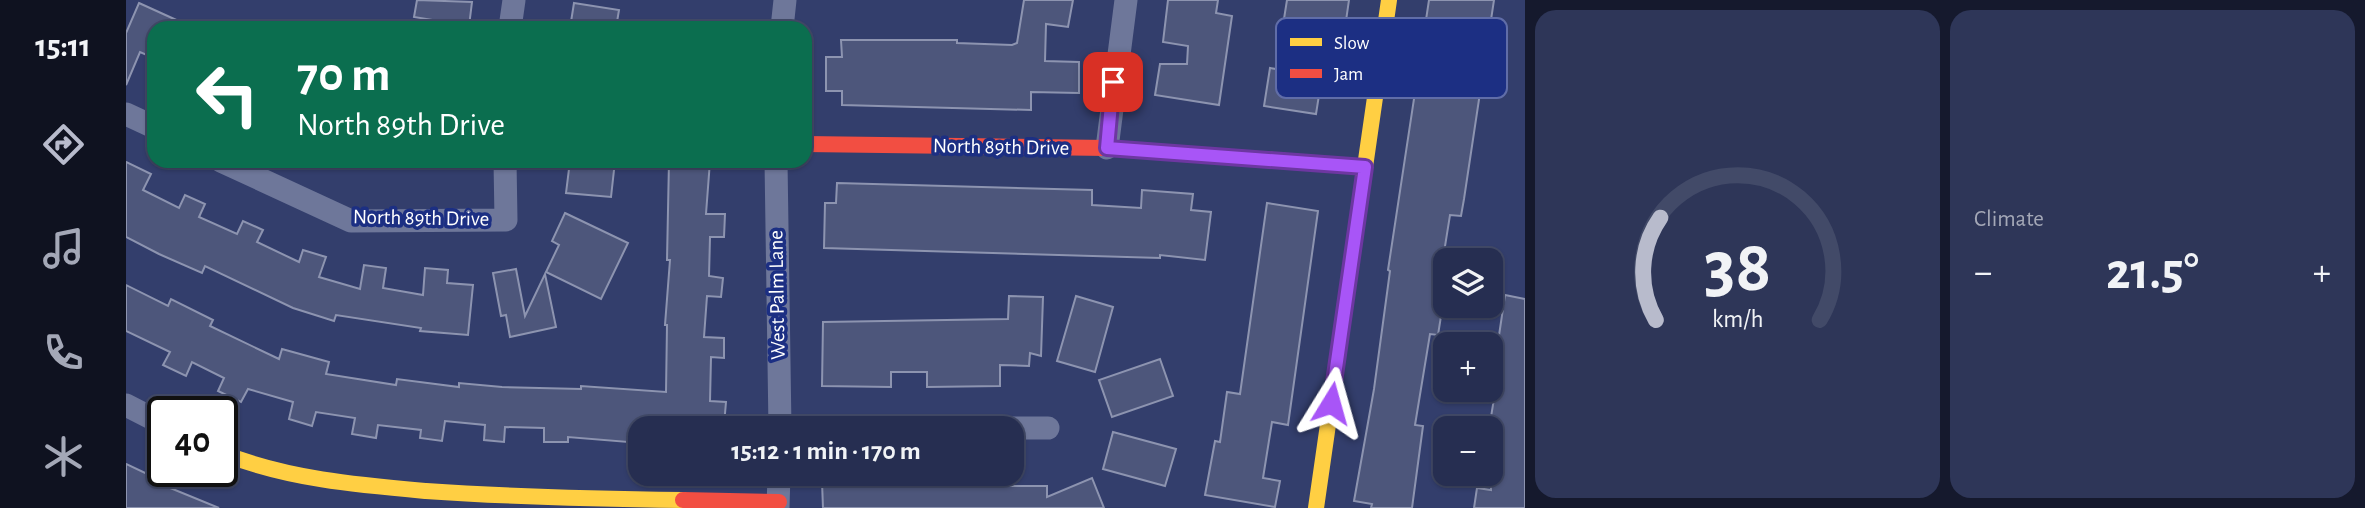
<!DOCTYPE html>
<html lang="en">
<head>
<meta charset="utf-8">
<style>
  :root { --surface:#262e51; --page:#2e3658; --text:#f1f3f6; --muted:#a4a8b7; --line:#424a68; --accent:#b8bbcc }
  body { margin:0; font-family:"Alegreya Sans",sans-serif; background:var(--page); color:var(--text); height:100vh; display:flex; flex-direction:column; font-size:26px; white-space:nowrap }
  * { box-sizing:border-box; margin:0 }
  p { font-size:23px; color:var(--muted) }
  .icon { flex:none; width:38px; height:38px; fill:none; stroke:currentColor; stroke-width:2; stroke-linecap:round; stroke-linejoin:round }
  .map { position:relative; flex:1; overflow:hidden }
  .panel { display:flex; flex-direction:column; gap:10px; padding:10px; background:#15192d; width:840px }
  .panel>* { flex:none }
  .guide { position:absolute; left:21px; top:21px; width:665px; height:147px; border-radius:21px; box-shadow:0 2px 5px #0004,0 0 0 2px var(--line); background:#0b6e4f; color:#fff; overflow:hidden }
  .fabs { position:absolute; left:1307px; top:248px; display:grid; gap:14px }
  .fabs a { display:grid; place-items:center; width:70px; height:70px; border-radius:14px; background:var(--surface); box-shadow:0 2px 5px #0004,0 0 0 2px var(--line); font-size:35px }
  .speed { position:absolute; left:21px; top:396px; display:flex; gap:14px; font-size:35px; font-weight:700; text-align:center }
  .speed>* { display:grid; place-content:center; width:91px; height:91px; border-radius:50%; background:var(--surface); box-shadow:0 2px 5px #0004,0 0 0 2px var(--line); line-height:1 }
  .speed .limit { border:4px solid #111; border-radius:10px; background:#fff; color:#111 }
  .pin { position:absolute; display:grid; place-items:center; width:60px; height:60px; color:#fff; margin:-30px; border-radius:14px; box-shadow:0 4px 10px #0006 }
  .me { position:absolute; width:77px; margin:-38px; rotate:8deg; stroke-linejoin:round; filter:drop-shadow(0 0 5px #0008) }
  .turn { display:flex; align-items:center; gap:24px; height:147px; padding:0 35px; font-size:32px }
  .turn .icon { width:91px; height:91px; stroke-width:2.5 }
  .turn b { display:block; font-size:49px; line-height:60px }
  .big { font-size:52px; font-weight:600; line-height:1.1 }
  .panel .card { flex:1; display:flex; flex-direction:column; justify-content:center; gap:10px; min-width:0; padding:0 24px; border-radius:21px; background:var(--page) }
  .panel .dial { align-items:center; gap:0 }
  .dial svg { height:182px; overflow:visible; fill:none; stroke:var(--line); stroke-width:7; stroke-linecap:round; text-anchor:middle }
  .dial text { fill:var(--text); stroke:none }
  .heat { display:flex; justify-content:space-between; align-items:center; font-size:38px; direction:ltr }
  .panel .tiles { flex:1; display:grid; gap:10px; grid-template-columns:repeat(2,1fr) }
  .trip { position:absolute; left:502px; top:416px; width:396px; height:70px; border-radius:21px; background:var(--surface); box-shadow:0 2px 5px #0004,0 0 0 2px var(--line); font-weight:600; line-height:70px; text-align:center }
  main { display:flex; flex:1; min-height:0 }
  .menu { display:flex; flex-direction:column; width:126px; justify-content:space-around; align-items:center; background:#0f1220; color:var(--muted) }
  .menu .icon { width:49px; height:49px }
  .menu .on { color:var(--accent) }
  .menu b { font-size:32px; color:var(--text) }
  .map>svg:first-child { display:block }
</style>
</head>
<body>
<main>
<nav class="menu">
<b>15:11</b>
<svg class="icon on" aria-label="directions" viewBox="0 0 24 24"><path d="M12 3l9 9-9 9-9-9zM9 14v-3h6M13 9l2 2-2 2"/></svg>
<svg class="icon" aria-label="music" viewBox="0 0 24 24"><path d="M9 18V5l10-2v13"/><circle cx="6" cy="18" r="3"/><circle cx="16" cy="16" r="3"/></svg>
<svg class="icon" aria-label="phone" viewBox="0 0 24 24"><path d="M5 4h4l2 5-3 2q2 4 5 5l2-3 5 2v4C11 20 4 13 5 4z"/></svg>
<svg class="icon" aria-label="climate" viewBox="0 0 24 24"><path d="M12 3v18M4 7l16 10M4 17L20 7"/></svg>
</nav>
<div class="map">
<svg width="1399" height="508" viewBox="0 0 1399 508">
  <rect width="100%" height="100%" fill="#333e6c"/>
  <!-- building -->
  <g fill="#4d567b" stroke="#8d94b0" stroke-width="2">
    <polygon points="291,0 346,2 343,26 288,17"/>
    <polygon points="898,0 947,0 942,27 920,24 919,61 953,62 953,93 905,92 905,110 716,105 716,91 700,91 700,57 716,57 715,40 831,40 831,43 886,45 891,43"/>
    <polygon points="1042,0 1092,0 1090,13 1106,16 1093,105 1029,95 1034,64 1061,64 1062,46 1037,42"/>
    <polygon points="1161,0 1223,0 1209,97 1193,95 1190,114 1138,106 1144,68 1150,69"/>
    <polygon points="1303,0 1368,0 1338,199 1335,216 1324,215 1312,290 1319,291 1312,335 1304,334 1289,425 1297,426 1286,508 1245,508 1246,504 1228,501 1248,389 1264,271 1262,270"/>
    <polygon points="13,3 68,28 28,28 28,58 14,52 0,85 0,33"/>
    <polygon points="448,3 493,10 490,28 444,28"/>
    <polygon points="444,161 489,161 485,197 440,193"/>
    <polygon points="543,161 584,161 580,214 599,214 598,237 584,237 583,276 597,278 595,297 581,296 578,337 598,338 598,358 585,357 584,401 600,402 598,425 584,424 584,429 503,429 502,442 442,437 442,442 418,442 418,428 379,427 378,442 358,440 359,425 319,421 316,441 294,438 295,430 252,425 250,438 226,434 229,418 190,412 186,426 163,419 167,402 122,389 115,402 92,391 98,378 66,362 60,376 37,365 44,352 0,331 0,285 42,306 45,299 87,320 84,326 153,359 156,349 203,362 200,374 270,385 271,379 333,387 333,383 376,387 455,389 455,386 540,392 541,325 539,325 544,260 541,260"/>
    <polygon points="0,162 25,174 17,190 53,208 59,195 79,204 73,217 111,234 117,221 137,230 131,242 173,262 177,250 200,257 193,277 234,289 238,265 260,268 257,288 297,295 299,268 322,270 321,283 347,285 342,335 294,331 295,328 210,315 208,321 167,308 79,266 76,273 33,254 0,237"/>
    <polygon points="711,183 966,190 966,205 1015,208 1016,190 1067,194 1065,210 1085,212 1079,260 1034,255 1034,258 698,248 699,203 710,203"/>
    <polygon points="1141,203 1192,211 1162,425 1146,422 1137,478 1154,481 1149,507 1079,495 1089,441 1094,442 1101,392 1114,394"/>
    <polygon points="439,213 502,243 475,299 420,272 433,245 426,241"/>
    <polygon points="390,269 399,316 419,274 430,327 384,337 380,315 375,316 367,273"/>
    <polygon points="1379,295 1399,299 1399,508 1348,508 1351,488 1365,490 1363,429 1376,350 1371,349"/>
    <polygon points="883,296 917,297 915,356 904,353 903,366 874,365 874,386 801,387 801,372 765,372 765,387 696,386 697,322 882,319"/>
    <polygon points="950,296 987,307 969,372 931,361"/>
    <polygon points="1034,359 1047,396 986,417 973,380"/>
    <polygon points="987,432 1050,449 1039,486 977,469"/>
    <polygon points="0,464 34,480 32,483 93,508 0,508"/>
    <polygon points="713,474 874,474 874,486 921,486 921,497 966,478 978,508 697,508 696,482 713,483"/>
  </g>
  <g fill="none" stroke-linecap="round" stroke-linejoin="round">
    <!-- street -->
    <g stroke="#6e779a" stroke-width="23">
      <polyline points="384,28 388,0"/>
      <polyline points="656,28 659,0"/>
      <polyline points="0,114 28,127"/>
      <polyline points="981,148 1000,0"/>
      <polyline points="95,161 225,221 380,220 379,161"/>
      <polyline points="650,161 654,429"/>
      <polyline points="0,405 37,424"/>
      <polyline points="654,428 922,428"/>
      <polyline points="652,508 653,474"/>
    </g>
    <!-- slow -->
    <g stroke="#ffcf43" stroke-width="16">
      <polyline points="1132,159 1239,167"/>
      <path d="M96,453C161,479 231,485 300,491C386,497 472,499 557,500"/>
      <polyline points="1190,508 1263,0"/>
    </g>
    <!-- jam -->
    <g stroke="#f24e42" stroke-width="16">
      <polyline points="679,144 981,148 1132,159"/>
      <polyline points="557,500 653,502"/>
    </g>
  </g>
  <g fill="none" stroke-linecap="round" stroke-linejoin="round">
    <defs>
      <polyline id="route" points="987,82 981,148 1239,167 1205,403"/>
    </defs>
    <!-- route casing -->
    <use href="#route" stroke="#6d37a1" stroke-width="18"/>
    <!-- route -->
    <use href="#route" stroke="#a855f7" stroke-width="12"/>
  </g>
  <g text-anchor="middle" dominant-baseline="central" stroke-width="7" stroke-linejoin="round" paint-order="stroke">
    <!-- street labels -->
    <g font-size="21" fill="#fff" stroke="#1c2f83">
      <text transform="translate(875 147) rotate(1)">North 89th Drive</text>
      <text transform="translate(295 218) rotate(1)">North 89th Drive</text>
      <text transform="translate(651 295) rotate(-91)">West Palm Lane</text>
    </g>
  </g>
  <!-- legend -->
  <rect x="1150" y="18" width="231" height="80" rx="10" fill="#1c2f83" stroke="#606da8" stroke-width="2"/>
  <rect x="1164" y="38" width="32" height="8" fill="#ffcf43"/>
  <rect x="1164" y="69" width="32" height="9" fill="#f24e42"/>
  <g font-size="19" fill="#fff">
    <text x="1208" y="49">Slow</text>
    <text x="1208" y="80">Jam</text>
  </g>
</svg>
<div class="fabs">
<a><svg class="icon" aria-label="layers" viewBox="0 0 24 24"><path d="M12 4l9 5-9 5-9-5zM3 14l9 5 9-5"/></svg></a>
<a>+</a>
<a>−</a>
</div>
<div class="speed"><div class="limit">40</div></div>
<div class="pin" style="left:987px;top:82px;background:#d93025"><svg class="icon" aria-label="arrive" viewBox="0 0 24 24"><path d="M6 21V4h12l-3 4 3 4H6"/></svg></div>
<svg class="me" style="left:1205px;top:403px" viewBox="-20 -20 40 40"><path d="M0-17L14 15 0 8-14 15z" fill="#a855f7" stroke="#fff" stroke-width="4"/></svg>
<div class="trip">15:12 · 1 min · 170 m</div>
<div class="guide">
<div class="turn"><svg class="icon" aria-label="left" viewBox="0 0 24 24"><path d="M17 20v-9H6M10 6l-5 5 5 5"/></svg><div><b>70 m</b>North 89th Drive</div></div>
</div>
</div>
<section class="panel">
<div class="tiles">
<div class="card dial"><svg viewBox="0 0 100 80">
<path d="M14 69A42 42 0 1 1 86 69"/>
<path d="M14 69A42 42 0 0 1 16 24" stroke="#b8bbcc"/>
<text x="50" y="56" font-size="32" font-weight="700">38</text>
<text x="50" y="72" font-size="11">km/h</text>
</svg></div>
<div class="card"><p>Climate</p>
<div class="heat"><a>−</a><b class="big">21.5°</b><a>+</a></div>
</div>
</div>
</section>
</main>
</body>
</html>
